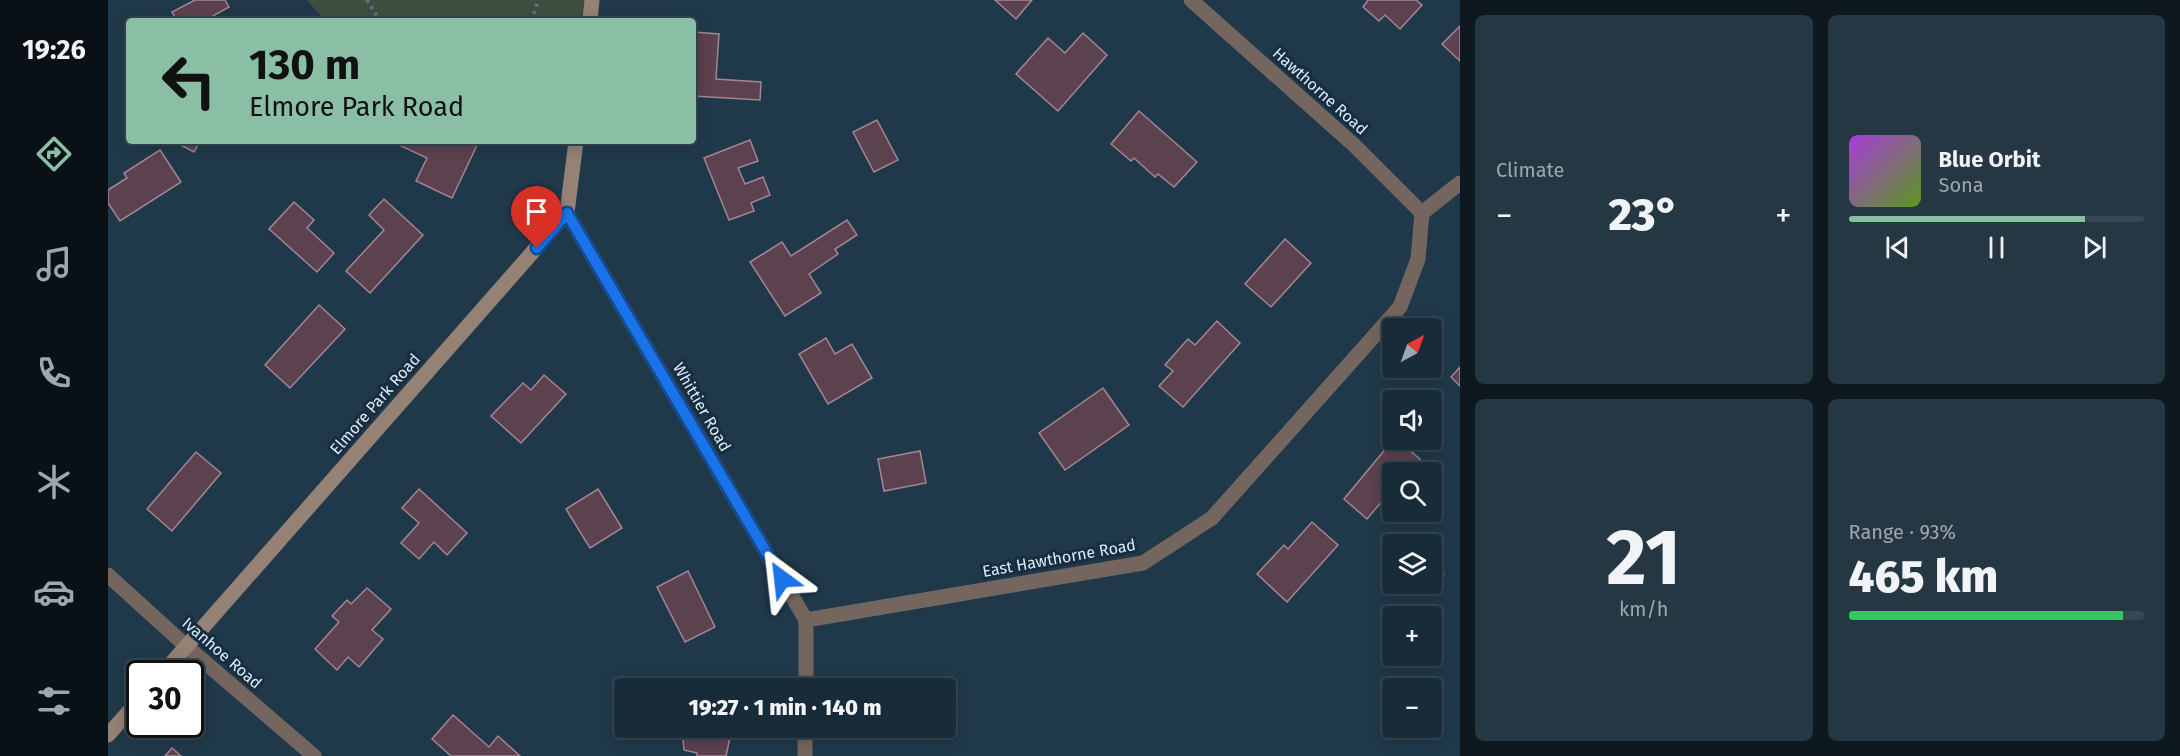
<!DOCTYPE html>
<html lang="en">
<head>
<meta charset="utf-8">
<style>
  :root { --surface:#182b38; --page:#253743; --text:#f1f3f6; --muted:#9fa7ae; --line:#364753; --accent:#8abfa5 }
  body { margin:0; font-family:"Fira Sans",sans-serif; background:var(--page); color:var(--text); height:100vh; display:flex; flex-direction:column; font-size:22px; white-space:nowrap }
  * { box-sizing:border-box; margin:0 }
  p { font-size:20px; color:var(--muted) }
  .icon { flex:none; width:33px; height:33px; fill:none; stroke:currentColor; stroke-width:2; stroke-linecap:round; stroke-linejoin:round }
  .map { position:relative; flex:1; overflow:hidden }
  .side { display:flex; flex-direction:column; gap:15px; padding:15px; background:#0d181f; width:720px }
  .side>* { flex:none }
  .banner { position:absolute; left:18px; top:18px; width:570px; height:126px; border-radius:6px; box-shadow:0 3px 15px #0003,0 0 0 2px var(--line); background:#8abfa5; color:#111; overflow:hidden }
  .needle { width:39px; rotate:41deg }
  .fabs { position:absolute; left:1274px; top:318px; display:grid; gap:12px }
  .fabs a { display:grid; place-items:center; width:60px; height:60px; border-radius:6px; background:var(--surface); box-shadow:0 3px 15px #0003,0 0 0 2px var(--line); font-size:30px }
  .speed { position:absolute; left:18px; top:660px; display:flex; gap:12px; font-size:30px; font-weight:700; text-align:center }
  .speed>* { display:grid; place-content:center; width:78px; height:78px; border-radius:50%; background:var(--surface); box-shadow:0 3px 15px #0003,0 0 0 2px var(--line); line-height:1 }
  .speed .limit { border:3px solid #111; border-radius:9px; background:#fff; color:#111 }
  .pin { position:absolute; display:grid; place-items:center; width:51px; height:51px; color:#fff; margin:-62px -26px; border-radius:50% 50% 50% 0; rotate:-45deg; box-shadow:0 0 6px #0007 }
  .pin .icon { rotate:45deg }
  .me { position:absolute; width:66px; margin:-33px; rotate:330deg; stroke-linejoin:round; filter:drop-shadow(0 0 4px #0008) }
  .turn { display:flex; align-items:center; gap:21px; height:126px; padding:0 24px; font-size:27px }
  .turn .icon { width:78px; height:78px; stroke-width:2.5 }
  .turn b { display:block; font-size:42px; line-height:51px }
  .big { font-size:45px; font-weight:800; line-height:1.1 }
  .side .card { flex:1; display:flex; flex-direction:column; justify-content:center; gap:9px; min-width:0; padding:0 21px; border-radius:9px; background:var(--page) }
  .side .dial { align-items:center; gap:0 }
  .dial b { font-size:78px; line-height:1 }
  .song { display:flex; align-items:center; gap:18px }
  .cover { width:72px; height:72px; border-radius:9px; background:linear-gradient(135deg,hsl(280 70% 55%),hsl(90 70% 35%)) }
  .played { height:6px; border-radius:3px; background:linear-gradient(90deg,var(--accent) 80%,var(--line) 80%) }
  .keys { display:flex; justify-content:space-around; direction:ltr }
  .heat { display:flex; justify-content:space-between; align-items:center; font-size:33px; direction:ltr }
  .charge { height:9px; border-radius:4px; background:linear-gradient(90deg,#34c759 93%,var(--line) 0) }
  .side .tiles { flex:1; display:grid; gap:15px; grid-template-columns:repeat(2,1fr) }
  .trip { position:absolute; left:506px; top:678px; width:342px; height:60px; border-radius:6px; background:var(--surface); box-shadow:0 3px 15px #0003,0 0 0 2px var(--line); font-weight:800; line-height:60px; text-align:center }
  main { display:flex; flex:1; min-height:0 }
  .menu { display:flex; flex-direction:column; width:108px; justify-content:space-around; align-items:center; background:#0a1116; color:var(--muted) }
  .menu .icon { width:42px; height:42px }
  .menu .on { color:var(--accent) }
  .menu b { font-size:27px; color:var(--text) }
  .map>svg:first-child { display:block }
</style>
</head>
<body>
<main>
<nav class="menu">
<b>19:26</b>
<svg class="icon on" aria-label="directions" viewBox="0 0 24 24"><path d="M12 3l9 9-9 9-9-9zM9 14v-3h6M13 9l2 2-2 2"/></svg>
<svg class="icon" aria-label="music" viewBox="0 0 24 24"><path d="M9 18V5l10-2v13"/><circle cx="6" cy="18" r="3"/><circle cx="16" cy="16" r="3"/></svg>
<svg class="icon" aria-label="phone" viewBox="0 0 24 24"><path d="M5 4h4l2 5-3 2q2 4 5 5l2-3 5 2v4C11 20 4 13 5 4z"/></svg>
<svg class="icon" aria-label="climate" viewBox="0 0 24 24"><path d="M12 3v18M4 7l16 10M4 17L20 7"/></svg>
<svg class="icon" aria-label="car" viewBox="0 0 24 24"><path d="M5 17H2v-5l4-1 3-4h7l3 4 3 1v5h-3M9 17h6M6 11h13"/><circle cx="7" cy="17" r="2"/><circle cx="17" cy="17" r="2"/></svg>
<svg class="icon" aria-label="filters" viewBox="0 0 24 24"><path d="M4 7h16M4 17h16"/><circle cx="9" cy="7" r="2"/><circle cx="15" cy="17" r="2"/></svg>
</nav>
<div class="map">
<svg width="1352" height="756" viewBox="0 0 1352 756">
  <rect width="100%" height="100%" fill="#20394a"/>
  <!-- green -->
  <polygon fill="#3e4f40" points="199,0 484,0 482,21 217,21"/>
  <!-- building -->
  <g fill="#5c414e" stroke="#a48594" stroke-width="1.5">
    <polygon points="87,0 117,0 121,7 103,17 105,21 69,21 64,12"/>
    <polygon points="887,0 924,0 908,19"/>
    <polygon points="1260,0 1308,0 1314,5 1292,29 1277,15 1271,21 1255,7"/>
    <polygon points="1352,26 1352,61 1334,44"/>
    <polygon points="585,32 611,34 608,79 653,82 652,100 585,96"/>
    <polygon points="975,33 999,55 950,111 908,74 940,38 957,53"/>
    <polygon points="1031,111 1089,162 1066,187 1050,174 1047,177 1026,158 1023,161 1003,144"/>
    <polygon points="769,120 790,160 766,172 745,132"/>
    <polygon points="642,140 650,161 630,168 637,184 655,177 662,195 643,203 646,211 621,220 596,158"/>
    <polygon points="65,141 92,141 86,152"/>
    <polygon points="291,141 371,141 344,198 308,181 319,158 289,144"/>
    <polygon points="52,150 73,182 12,221 0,203 0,190 19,178 16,173"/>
    <polygon points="276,199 315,235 262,293 238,271 276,230 261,215"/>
    <polygon points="186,202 206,220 199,228 226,253 209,272 161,229"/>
    <polygon points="739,220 749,235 727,249 730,254 701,274 713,293 677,316 642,262 674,242 683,256"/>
    <polygon points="1177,239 1203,263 1163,307 1137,284"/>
    <polygon points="211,305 237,329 182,388 157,365"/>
    <polygon points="1109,321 1132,343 1075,407 1051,386 1065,371 1057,365 1080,339 1087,345"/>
    <polygon points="718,338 727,354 744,344 764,378 720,404 691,354"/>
    <polygon points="1352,367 1352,386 1343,377"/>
    <polygon points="436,375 458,394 413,443 383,416 415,383 423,390"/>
    <polygon points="995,388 1021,425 957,470 931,433"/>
    <polygon points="1285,440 1289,440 1312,459 1301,472 1284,472 1284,497 1280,494 1259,519 1236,499"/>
    <polygon points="812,451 818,483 776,491 770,459"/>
    <polygon points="88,452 113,473 64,531 39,509"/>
    <polygon points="311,489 359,533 339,555 326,542 311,559 293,543 311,523 294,508"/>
    <polygon points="490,489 514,528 482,548 458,509"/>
    <polygon points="1204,522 1230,545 1179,602 1149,574 1176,545 1180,549"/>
    <polygon points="1323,563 1336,574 1320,593 1309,584 1323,584"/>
    <polygon points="580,571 607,627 577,642 549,587"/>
    <polygon points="259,588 283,609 264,630 275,639 251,667 240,657 229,670 207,649 231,622 224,616 239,600 243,604"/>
    <polygon points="345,715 381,747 390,736 412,756 343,756 324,739"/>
    <polygon points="588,728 624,728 618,756 589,756 589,753 576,750 574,730"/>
    <polygon points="64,748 73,756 57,756"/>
  </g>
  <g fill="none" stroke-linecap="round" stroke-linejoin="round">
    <!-- path -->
    <g stroke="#5e7382" stroke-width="4" stroke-dasharray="3 4.5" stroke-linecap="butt">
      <polyline points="259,0 272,21"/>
      <polyline points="424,21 430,0"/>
    </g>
    <!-- street -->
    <g stroke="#74665f" stroke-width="15">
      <polyline points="1083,0 1247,146 1314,213"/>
      <polyline points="459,213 698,620"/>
      <polyline points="1314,213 1352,183"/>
      <polyline points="0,575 78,646 206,756"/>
      <polyline points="698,620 1035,563 1104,518 1292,307 1310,259 1314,213"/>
      <polyline points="698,688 698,620"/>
      <polyline points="697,756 697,728"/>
    </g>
    <!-- secondary -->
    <g stroke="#968175" stroke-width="15">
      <polyline points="482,21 484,0"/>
      <polyline points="54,674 459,213 468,141"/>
      <polyline points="0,735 32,699"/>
    </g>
  </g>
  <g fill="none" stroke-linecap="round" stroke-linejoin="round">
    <defs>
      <polyline id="route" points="429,248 459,213 674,579"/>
    </defs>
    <!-- route casing -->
    <use href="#route" stroke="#114b97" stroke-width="15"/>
    <!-- route -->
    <use href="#route" stroke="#1a73e8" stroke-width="10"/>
  </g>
  <g text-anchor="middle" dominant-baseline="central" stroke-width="6" stroke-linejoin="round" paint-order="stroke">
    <!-- street labels -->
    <g font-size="16" fill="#ddebf6" stroke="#162e3f">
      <text transform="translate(1212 91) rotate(42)">Hawthorne Road</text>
      <text transform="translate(267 404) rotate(-49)">Elmore Park Road</text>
      <text transform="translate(594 407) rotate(60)">Whittier Road</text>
      <text transform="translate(951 558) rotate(-10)">East Hawthorne Road</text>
      <text transform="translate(114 653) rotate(41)">Ivanhoe Road</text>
    </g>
  </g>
</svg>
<div class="fabs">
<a><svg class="needle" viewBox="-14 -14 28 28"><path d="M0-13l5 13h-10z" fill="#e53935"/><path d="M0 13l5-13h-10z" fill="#9fa7ae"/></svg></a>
<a><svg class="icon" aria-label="sound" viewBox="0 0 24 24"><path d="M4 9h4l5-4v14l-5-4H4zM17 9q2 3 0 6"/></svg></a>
<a><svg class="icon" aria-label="search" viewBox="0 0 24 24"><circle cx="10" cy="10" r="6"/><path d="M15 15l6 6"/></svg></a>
<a><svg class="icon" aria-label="layers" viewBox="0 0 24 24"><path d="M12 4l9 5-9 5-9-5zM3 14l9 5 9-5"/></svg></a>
<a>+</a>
<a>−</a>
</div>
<div class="speed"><div class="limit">30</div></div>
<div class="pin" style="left:429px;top:248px;background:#d93025"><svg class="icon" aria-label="arrive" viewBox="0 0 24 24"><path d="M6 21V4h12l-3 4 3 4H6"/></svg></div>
<svg class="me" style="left:674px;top:579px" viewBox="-20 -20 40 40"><path d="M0-17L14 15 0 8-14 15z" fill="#1a73e8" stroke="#fff" stroke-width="4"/></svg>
<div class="trip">19:27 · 1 min · 140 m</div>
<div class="banner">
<div class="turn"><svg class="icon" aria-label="left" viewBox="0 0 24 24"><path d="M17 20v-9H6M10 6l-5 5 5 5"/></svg><div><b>130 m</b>Elmore Park Road</div></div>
</div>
</div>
<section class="side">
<div class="tiles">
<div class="card"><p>Climate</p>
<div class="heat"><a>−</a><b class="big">23°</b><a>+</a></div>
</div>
<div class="card">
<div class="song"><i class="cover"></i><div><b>Blue Orbit</b><p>Sona</p></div></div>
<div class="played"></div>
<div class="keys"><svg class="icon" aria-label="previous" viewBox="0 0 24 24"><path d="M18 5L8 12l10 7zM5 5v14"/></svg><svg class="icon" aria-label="pause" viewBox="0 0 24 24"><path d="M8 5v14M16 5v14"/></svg><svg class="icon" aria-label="next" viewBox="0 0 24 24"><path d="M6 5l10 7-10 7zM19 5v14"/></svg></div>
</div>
<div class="card dial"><b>21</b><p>km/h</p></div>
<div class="card"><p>Range · 93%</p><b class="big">465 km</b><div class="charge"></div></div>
</div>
</section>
</main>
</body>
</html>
